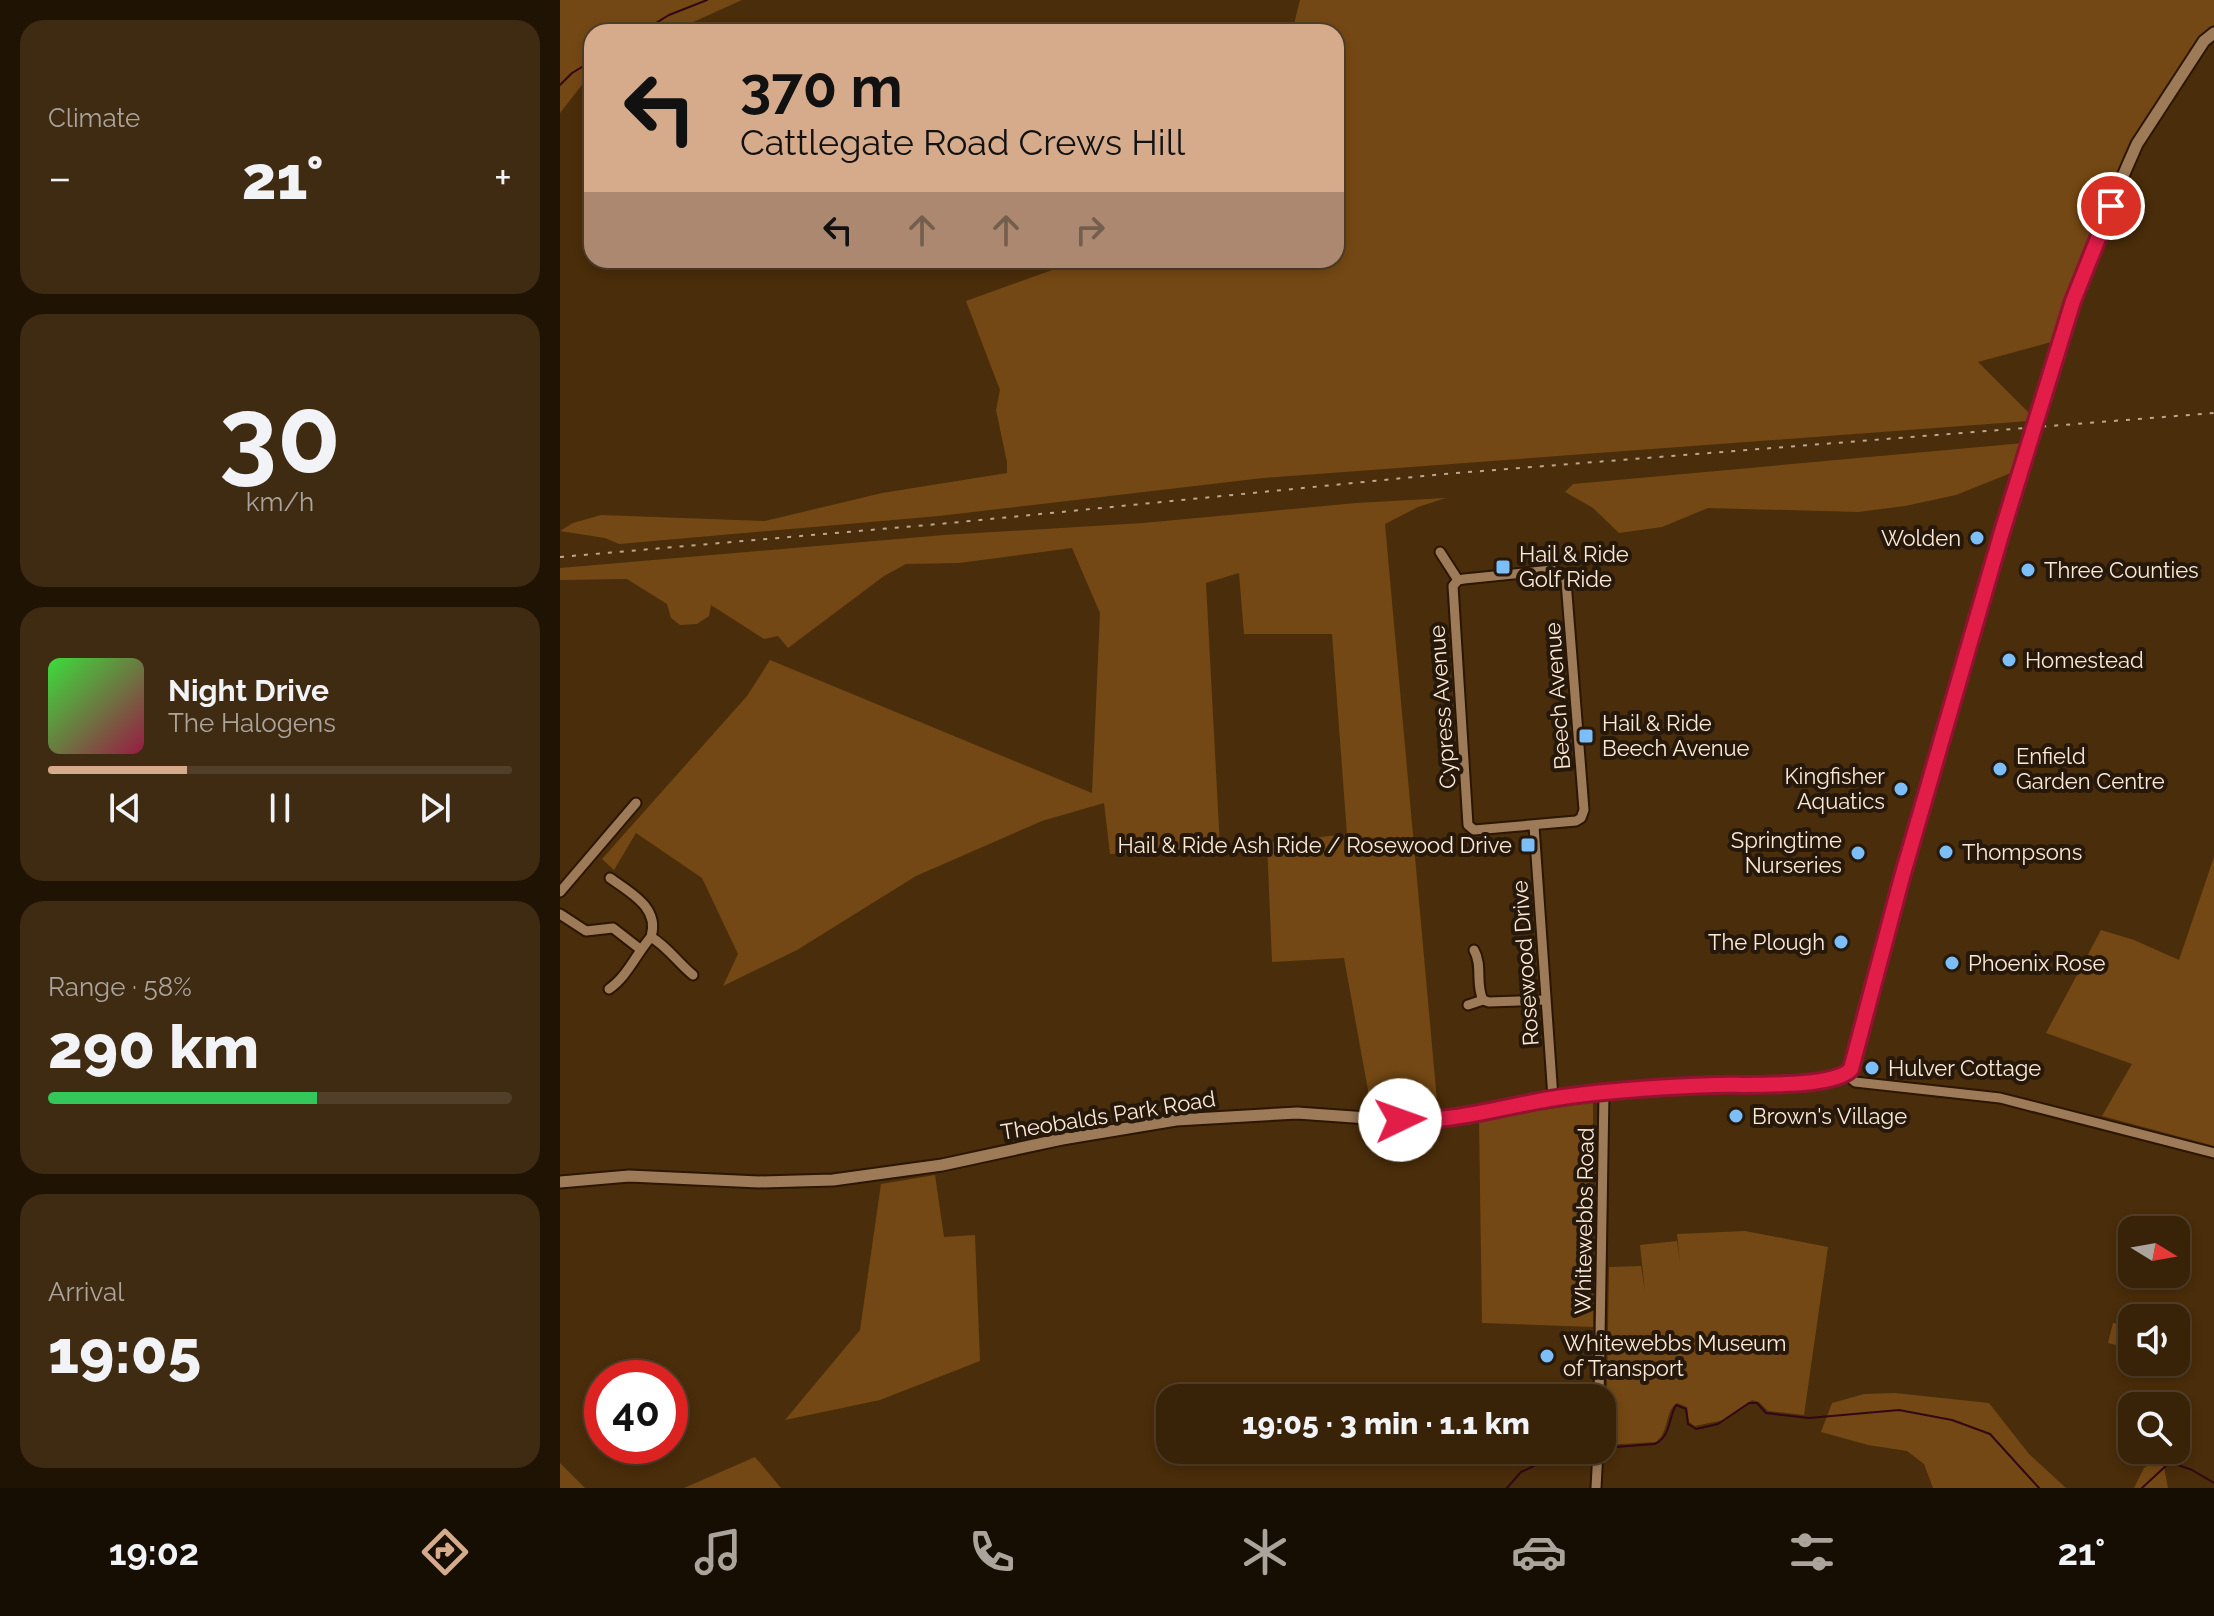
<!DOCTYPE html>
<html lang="en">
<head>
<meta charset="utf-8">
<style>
  :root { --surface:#382208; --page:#3f2a12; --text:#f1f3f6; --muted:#aba49c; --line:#523f29; --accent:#d6ab8b }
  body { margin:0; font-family:Raleway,sans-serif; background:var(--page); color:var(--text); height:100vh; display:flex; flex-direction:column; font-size:30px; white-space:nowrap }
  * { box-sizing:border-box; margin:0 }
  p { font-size:26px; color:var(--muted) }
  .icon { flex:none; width:44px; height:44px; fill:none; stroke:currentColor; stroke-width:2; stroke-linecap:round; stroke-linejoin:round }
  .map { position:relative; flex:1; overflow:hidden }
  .sheet { display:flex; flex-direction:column; gap:20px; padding:20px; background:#1f1304; width:560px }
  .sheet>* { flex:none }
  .guide { position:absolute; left:24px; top:24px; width:760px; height:244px; border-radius:24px; box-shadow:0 4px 12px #0003,0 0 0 2px var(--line); background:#d6ab8b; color:#111; overflow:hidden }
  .needle { width:52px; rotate:101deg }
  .controls { position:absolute; left:1558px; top:1216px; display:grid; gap:16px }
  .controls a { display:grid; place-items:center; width:72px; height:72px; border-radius:16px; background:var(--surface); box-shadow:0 4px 12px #0003,0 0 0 2px var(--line); font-size:40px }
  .speed { position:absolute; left:24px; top:1360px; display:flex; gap:16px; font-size:40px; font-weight:700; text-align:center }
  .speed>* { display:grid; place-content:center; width:104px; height:104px; border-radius:50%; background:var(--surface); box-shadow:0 4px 12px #0003,0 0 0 2px var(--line); line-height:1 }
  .speed .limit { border:12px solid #d22; background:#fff; color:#111 }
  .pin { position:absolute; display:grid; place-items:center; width:68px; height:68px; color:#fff; margin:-34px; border:4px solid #fff; border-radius:50%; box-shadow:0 2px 8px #0007 }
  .me { position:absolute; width:88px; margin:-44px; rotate:87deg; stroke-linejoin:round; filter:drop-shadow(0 0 6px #0008) }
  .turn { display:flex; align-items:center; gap:28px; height:168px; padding:0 24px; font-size:36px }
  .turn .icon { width:104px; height:104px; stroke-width:2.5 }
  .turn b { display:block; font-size:56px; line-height:68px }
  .lanes { display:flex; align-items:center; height:76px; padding:0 24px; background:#0003; justify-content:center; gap:40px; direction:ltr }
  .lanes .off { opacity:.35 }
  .big { font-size:60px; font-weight:800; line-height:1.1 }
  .sheet .card { flex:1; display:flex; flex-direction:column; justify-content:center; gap:12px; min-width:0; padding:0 28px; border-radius:24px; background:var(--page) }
  .sheet .dial { align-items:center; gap:0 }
  .dial b { font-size:104px; line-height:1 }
  .song { display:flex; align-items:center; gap:24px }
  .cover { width:96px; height:96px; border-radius:12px; background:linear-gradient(135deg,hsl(120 70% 55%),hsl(340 70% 35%)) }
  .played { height:8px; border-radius:4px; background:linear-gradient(90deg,var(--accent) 30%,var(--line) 30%) }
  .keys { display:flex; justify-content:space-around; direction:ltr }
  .heat { display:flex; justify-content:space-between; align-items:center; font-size:44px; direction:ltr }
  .charge { height:12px; border-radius:6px; background:linear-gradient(90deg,#34c759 58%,var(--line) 0) }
  .trip { position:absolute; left:596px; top:1384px; width:460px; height:80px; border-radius:24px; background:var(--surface); box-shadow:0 4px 12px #0003,0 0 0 2px var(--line); font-weight:800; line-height:80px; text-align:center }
  .tabs { display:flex; height:128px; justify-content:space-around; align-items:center; background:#160e03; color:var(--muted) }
  .tabs .icon { width:56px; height:56px }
  .tabs .active { color:var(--accent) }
  .tabs b { font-size:36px; color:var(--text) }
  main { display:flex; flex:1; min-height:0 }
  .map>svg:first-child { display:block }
</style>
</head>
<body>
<main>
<section class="sheet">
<div class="card"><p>Climate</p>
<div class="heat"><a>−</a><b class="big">21°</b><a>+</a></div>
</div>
<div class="card dial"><b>30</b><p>km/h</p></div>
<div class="card">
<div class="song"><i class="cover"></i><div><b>Night Drive</b><p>The Halogens</p></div></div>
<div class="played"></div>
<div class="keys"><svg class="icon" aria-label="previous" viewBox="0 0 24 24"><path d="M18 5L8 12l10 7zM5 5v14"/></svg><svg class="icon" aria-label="pause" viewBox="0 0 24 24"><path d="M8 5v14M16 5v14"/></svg><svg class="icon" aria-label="next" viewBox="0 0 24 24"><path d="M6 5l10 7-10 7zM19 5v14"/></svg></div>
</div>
<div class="card"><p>Range · 58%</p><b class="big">290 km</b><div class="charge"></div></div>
<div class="card"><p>Arrival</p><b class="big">19:05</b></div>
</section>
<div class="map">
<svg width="1654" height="1488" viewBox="0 0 1654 1488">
  <rect width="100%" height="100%" fill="#4a2d0a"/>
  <!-- green -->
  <g fill="#744814">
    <polygon points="0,0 182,0 111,32 32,32 32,72 0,113"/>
    <polygon points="740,0 1654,0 1654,25 1640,39 1574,142 1549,189 1512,279 1491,342 1418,362 1471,415 1469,421 703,478 379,516 59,544 45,538 0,531 13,523 41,515 205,521 322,493 447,473 447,462 436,410 440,390 406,301 520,260 776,260 776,32 732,32"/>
    <polygon points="1464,443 1456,471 1396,495 1345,506 1298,512 1148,508 1102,527 1059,533 1033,508 1005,492 1013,484"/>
    <polygon points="886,498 858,507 825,524 878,1112 812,1112 784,958 712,962 707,843 787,834 772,634 684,634 679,573 646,583 660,847 550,854 544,803 482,821 356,876 237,950 163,986 178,954 142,878 76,833 54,870 42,859 187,696 210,660 532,793 540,613 512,548 399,563 346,564 324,576 228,648 218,636 204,639 151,605 149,616 137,624 120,625 111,618 107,604 67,579 0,580 0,568 384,535 583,523 796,503"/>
    <polygon points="1654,857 1654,1146 1542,1116 1572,1064 1486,1033 1541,930 1574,940 1619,960"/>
    <polygon points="1033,1102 1033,1327 922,1323 919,1120"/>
    <polygon points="375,1175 384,1237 415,1235 420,1361 320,1400 225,1420 300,1330 321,1184"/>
    <path d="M1185,1231L1268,1247L1244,1415L1208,1411L1199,1402L1192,1400L1164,1420L1135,1426L1129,1422L1127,1407L1117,1403C1104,1412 1110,1431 1096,1442L1046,1445L1049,1267L1081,1266L1085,1291L1080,1245L1117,1241L1120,1262L1117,1234Z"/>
    <polygon points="1553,1323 1572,1327 1572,1349 1548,1343"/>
    <polygon points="1335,1393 1429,1403 1469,1454 1506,1488 1373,1488 1364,1464 1347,1451 1308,1445 1261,1432 1272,1403 1304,1394"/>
    <polygon points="195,1457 221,1488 124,1488"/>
    <polygon points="1594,1461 1603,1462 1608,1488 1574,1488 1584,1468"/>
    <polygon points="0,1463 25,1488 0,1488"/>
  </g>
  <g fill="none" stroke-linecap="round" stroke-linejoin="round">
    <!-- stream -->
    <g stroke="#320815" stroke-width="2">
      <polyline points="81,32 109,15 147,0"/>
      <polyline points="0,85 12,73 32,61"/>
      <path d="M1042,1448L1095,1444C1111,1436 1108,1419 1116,1405L1126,1409L1128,1424L1136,1429L1158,1424L1189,1403H1197L1206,1413L1249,1418L1339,1410L1392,1420L1430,1434L1479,1488"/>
      <polyline points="947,1488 961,1472 1008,1450"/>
      <polyline points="1582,1488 1610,1462 1632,1470 1654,1483"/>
    </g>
    <defs>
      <g id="minor">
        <polyline points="880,552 898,580"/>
        <polygon points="992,570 999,573 1006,581 1024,810 1021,818 1016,821 914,830 908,825 893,586 898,580 904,579"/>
        <polyline points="974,826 993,1098"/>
        <path d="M50,878C71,893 100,908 91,937"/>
        <polyline points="0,892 76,803"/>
        <polyline points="0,914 26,931 53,928 80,949"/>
        <path d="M914,950C923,966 915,984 923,1000L929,1002L985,1000"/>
        <path d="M49,989C67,977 76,954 91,937C108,947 118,963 133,975"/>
        <polyline points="908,1005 923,1000"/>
        <polyline points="1286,1074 1295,1082 1440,1098 1654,1153"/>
        <polyline points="1039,1398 1044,1092"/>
        <polyline points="1036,1488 1038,1450"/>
      </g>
      <polyline id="tertiary" points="0,1182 69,1176 199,1182 273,1180 382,1165 502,1139 616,1120 737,1113 850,1121 893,1117 993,1098 1044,1092 1274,1080 1286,1074 1294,1061 1345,864 1441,535 1513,301 1545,217 1577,144 1644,41 1654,33"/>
    </defs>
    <!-- minor casing -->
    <use href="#minor" stroke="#2c1600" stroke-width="13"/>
    <!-- tertiary casing -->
    <use href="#tertiary" stroke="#2c1600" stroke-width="15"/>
    <!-- minor -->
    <use href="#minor" stroke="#9d7b59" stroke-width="9"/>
    <!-- tertiary -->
    <use href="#tertiary" stroke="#9d7b59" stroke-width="11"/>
    <!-- rail -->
    <polyline stroke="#bda78e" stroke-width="2" stroke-dasharray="4 8" stroke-linecap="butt" points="0,557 390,523 884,474 1654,413"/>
  </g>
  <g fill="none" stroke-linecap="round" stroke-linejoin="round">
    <defs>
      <path id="route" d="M840,1120C890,1123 941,1107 990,1099C1044,1090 1100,1087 1154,1085C1183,1084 1274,1089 1291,1069L1342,877L1441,535L1513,301L1551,206"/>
    </defs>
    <!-- route casing -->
    <use href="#route" stroke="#92132f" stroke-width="20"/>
    <!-- route -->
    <use href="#route" stroke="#e11d48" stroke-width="14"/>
  </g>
  <!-- markers -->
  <g fill="#7bbef8" stroke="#26190b" stroke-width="3">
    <circle cx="1417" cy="538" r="8"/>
    <rect x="935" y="559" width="16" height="16" rx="4"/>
    <circle cx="1468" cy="570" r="8"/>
    <circle cx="1449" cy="660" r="8"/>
    <rect x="1018" y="728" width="16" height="16" rx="4"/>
    <circle cx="1440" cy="769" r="8"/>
    <circle cx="1341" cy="789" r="8"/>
    <rect x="960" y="837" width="16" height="16" rx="4"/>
    <circle cx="1386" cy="852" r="8"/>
    <circle cx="1298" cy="853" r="8"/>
    <circle cx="1281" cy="942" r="8"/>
    <circle cx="1392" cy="963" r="8"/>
    <circle cx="1312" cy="1068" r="8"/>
    <circle cx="1176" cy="1116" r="8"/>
    <circle cx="987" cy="1356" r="8"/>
  </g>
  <g text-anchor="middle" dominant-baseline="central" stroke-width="8" stroke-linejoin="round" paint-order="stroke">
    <!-- poi labels -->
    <g font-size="22" fill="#fce9d6" stroke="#26190b" text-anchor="start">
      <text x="1401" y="538" text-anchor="end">Wolden</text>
      <text x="959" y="554">Hail &amp; Ride<tspan x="959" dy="25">Golf Ride</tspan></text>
      <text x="1484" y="570">Three Counties</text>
      <text x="1465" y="660">Homestead</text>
      <text x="1042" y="723">Hail &amp; Ride<tspan x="1042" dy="25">Beech Avenue</tspan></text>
      <text x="1456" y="756">Enfield<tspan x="1456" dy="25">Garden Centre</tspan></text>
      <text x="1325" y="776" text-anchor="end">Kingfisher<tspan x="1325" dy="25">Aquatics</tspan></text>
      <text x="1282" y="840" text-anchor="end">Springtime<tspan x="1282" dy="25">Nurseries</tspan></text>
      <text x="952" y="845" text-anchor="end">Hail &amp; Ride Ash Ride / Rosewood Drive</text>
      <text x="1402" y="852">Thompsons</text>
      <text x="1265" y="942" text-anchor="end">The Plough</text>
      <text x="1408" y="963">Phoenix Rose</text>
      <text x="1328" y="1068">Hulver Cottage</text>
      <text x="1192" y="1116">Brown's Village</text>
      <text x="1003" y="1343">Whitewebbs Museum<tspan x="1003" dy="25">of Transport</tspan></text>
    </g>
    <!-- street labels -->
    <g font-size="22" fill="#fce9d6" stroke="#26190b">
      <text transform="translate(997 696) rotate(-94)">Beech Avenue</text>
      <text transform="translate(882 707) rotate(-94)">Cypress Avenue</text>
      <text transform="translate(965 963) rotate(-94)">Rosewood Drive</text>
      <text transform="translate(548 1115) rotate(-9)">Theobalds Park Road</text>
      <text transform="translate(1024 1221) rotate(-89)">Whitewebbs Road</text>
    </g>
  </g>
</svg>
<div class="controls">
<a><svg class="needle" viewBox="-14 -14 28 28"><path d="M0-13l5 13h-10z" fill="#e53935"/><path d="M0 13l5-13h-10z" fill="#aba49c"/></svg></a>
<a><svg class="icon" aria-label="sound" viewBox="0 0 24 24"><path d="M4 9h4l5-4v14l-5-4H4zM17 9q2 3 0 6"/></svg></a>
<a><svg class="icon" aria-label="search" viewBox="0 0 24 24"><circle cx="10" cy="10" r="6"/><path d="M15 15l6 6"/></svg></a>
</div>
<div class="speed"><div class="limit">40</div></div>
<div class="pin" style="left:1551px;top:206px;background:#d93025"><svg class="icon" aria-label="arrive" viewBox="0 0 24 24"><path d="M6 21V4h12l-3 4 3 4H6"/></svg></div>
<svg class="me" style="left:840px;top:1120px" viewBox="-20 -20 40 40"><circle r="19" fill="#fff"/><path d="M0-13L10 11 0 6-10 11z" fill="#e11d48"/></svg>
<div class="trip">19:05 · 3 min · 1.1 km</div>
<div class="guide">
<div class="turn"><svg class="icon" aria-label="left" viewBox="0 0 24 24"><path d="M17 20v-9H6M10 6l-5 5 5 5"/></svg><div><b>370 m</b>Cattlegate Road Crews Hill</div></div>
<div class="lanes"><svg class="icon" aria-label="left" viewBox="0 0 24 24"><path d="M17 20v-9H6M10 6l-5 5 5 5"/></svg><svg class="icon off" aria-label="ahead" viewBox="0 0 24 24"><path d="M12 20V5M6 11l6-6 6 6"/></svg><svg class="icon off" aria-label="ahead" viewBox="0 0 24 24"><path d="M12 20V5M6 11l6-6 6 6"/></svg><svg class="icon off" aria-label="right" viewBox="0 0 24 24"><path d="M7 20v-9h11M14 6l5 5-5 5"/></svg></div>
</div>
</div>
</main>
<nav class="tabs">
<b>19:02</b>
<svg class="icon active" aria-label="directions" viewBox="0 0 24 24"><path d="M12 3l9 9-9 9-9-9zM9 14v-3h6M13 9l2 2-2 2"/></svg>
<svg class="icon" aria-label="music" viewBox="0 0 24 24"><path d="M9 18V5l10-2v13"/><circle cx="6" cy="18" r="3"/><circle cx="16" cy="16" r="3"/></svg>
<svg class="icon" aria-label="phone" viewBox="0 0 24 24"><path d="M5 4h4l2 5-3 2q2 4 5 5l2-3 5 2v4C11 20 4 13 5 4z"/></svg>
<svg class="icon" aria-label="climate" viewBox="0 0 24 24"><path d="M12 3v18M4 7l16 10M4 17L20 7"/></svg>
<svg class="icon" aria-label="car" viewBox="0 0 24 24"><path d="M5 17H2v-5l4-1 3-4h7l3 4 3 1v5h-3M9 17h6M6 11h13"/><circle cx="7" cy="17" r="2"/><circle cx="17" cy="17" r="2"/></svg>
<svg class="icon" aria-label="filters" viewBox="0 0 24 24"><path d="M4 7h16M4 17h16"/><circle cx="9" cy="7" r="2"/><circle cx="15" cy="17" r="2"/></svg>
<b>21°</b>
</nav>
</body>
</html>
